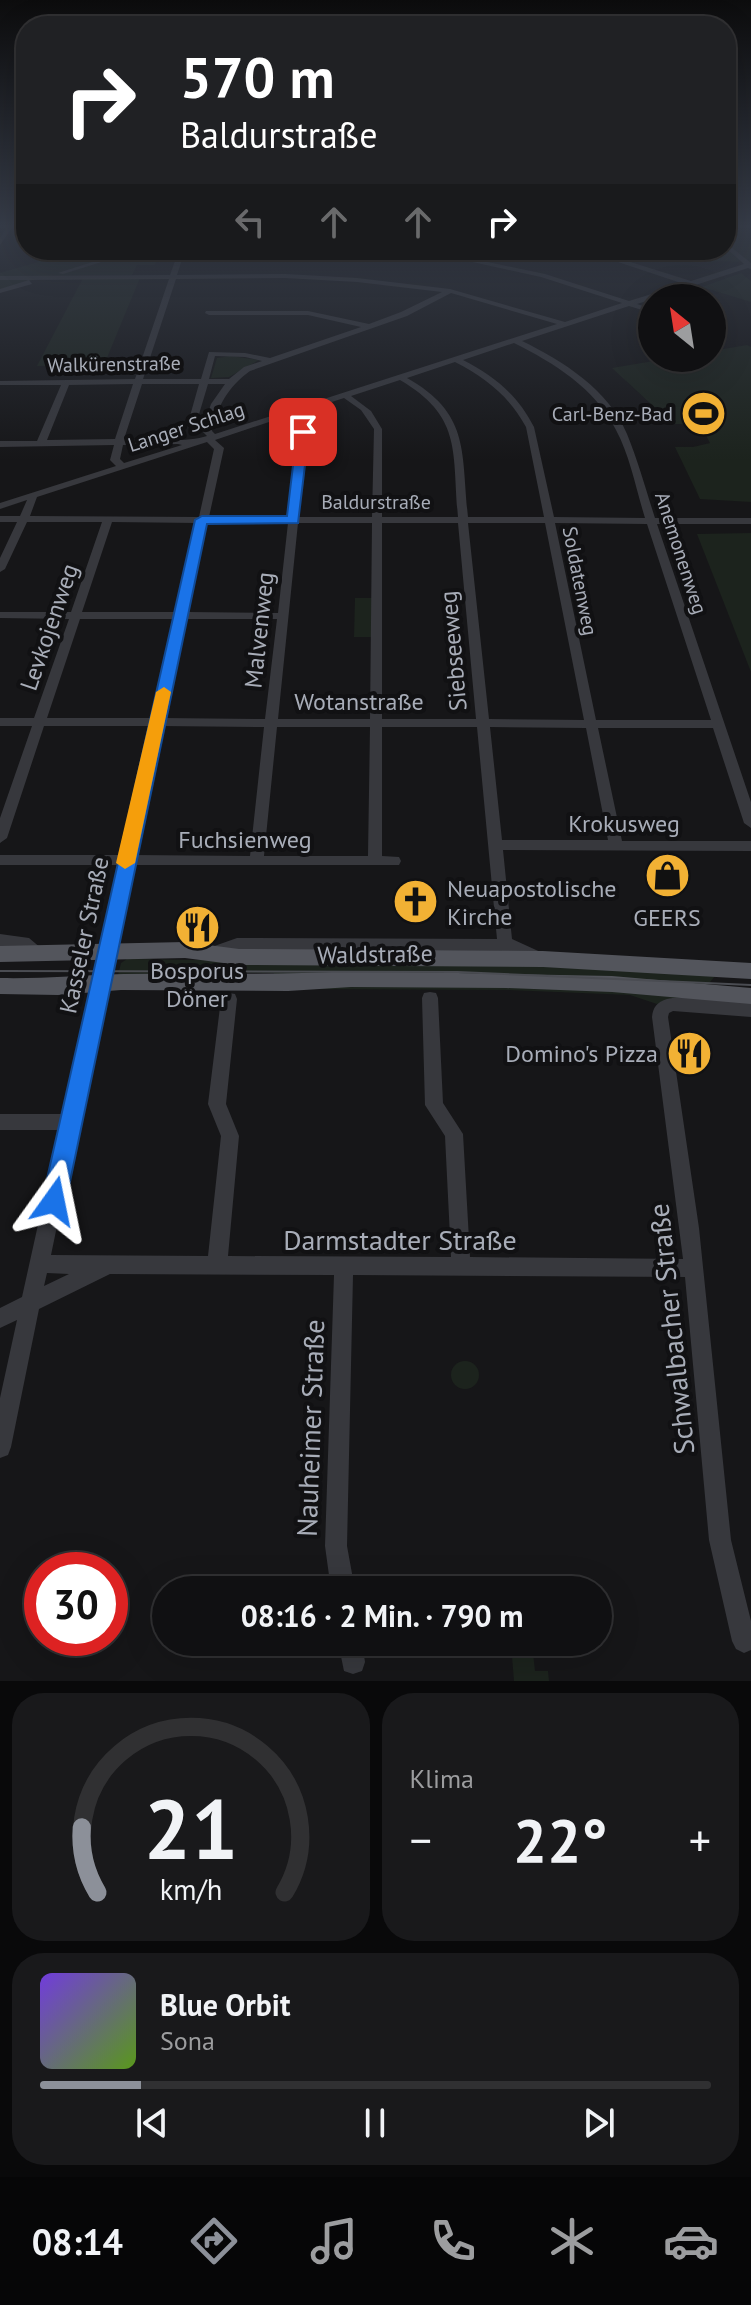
<!DOCTYPE html>
<html lang="de">
<head>
<meta charset="utf-8">
<style>
  :root { --surface:#101012; --page:#19191b; --text:#f1f3f6; --muted:#9c9d9f; --line:#303032; --accent:#8c9099 }
  body { margin:0; font-family:"PT Sans",sans-serif; background:var(--page); color:var(--text); height:100vh; display:flex; flex-direction:column; font-size:30px; white-space:nowrap }
  * { box-sizing:border-box; margin:0 }
  p { font-size:26px; color:var(--muted) }
  .icon { flex:none; width:44px; height:44px; fill:none; stroke:currentColor; stroke-width:2; stroke-linecap:round; stroke-linejoin:round }
  .map { position:relative; height:1681px; overflow:hidden }
  .details { display:flex; flex-direction:column; gap:12px; padding:12px; background:#09090a; flex:1 }
  .details>* { flex:none }
  .hud { position:absolute; left:16px; top:16px; width:720px; height:244px; border-radius:32px; box-shadow:0 8px 32px #0002,0 0 0 2px var(--line); background:#202124; color:#fff; overflow:hidden }
  .needle { width:52px; rotate:330deg }
  .fabs { position:absolute; left:638px; top:284px; display:grid; gap:16px }
  .fabs a { display:grid; place-items:center; width:88px; height:88px; border-radius:50%; background:var(--surface); box-shadow:0 8px 32px #0002,0 0 0 2px var(--line); font-size:40px }
  .speed { position:absolute; left:24px; top:1552px; display:flex; gap:16px; font-size:40px; font-weight:700; text-align:center }
  .speed>* { display:grid; place-content:center; width:104px; height:104px; border-radius:50%; background:var(--surface); box-shadow:0 8px 32px #0002,0 0 0 2px var(--line); line-height:1 }
  .speed .limit { border:12px solid #d22; background:#fff; color:#111 }
  .pin { position:absolute; display:grid; place-items:center; width:68px; height:68px; color:#fff; margin:-34px; border-radius:16px; box-shadow:0 4px 12px #0006 }
  .me { position:absolute; width:88px; margin:-44px; rotate:12deg; stroke-linejoin:round; filter:drop-shadow(0 0 6px #0008) }
  .turn { display:flex; align-items:center; gap:28px; height:168px; padding:0 32px; font-size:36px }
  .turn .icon { width:104px; height:104px; stroke-width:2.5 }
  .turn b { display:block; font-size:56px; line-height:68px }
  .lanes { display:flex; align-items:center; height:76px; padding:0 32px; background:#0003; justify-content:center; gap:40px; direction:ltr }
  .lanes .off { opacity:.35 }
  .big { font-size:60px; font-weight:700; line-height:1.1 }
  .details .tile { flex:1; display:flex; flex-direction:column; justify-content:center; gap:12px; min-width:0; padding:0 28px; border-radius:32px; background:var(--page) }
  .details .dial { align-items:center; gap:0 }
  .dial svg { height:208px; overflow:visible; fill:none; stroke:var(--line); stroke-width:7; stroke-linecap:round; text-anchor:middle }
  .dial text { fill:var(--text); stroke:none }
  .song { display:flex; align-items:center; gap:24px }
  .cover { width:96px; height:96px; border-radius:12px; background:linear-gradient(135deg,hsl(260 70% 55%),hsl(90 70% 35%)) }
  .played { height:8px; border-radius:4px; background:linear-gradient(90deg,var(--accent) 15%,var(--line) 15%) }
  .keys { display:flex; justify-content:space-around; direction:ltr }
  .heat { display:flex; justify-content:space-between; align-items:center; font-size:44px; direction:ltr }
  .details .tiles { flex:1; display:grid; gap:12px; grid-template-columns:1fr 1fr }
  .tile:last-child { grid-column:span 2 }
  .trip { position:absolute; left:152px; top:1576px; width:460px; height:80px; border-radius:40px; background:var(--surface); box-shadow:0 8px 32px #0002,0 0 0 2px var(--line); font-weight:700; line-height:80px; text-align:center }
  .tab-bar { display:flex; height:128px; justify-content:space-around; align-items:center; background:#060607; color:var(--muted) }
  .tab-bar .icon { width:56px; height:56px }
  .tab-bar .on { color:var(--accent) }
  .tab-bar b { font-size:36px; color:var(--text) }
  .map>svg:first-child { display:block }
</style>
</head>
<body>
<div class="map">
<svg width="751" height="1681" viewBox="0 0 751 1681">
  <rect width="100%" height="100%" fill="#161618"/>
  <!-- green -->
  <g fill="#1c231d">
    <polygon points="726,225 751,225 751,262 697,261 690,250 726,250"/>
    <polygon points="65,250 179,250 177,255 158,255 155,265 137,265 132,275 46,276 0,290 0,273 62,255"/>
    <polygon points="741,273 751,281 751,302 702,287"/>
    <polygon points="83,278 140,278 104,365 37,366"/>
    <polygon points="747,345 751,347 751,502 700,499 675,447 693,447 710,443 700,424 663,424 650,403 612,368 671,358 712,358 712,351"/>
    <polygon points="230,356 259,360 229,377 211,378 217,358"/>
    <polygon points="751,533 751,672 697,534"/>
    <polygon points="355,598 372,598 371,637 354,637"/>
    <polygon points="127,959 503,964 716,975 705,988 274,977 274,973 156,971 155,974 118,975 121,963"/>
    <polygon points="352,983 620,989 719,1000 668,1000 657,1004 630,995 507,990 295,989"/>
    <circle cx="465" cy="1375" r="14"/>
    <polygon points="532,1643 535,1671 548,1671 549,1681 514,1681 511,1644"/>
  </g>
  <g fill="none" stroke-linecap="round" stroke-linejoin="round">
    <!-- minor -->
    <g fill="#37383d" fill-rule="evenodd">
      <polygon points="8,225 14,225 0,245 0,238"/>
      <path d="M726,243L751,263V269L748,268L637,304L652,309V313L629,306L522,341C563,361 609,390 627,434C638,461 646,490 655,518H751V524H657L751,802V828L744,823L713,728H598L622,841H751V851L503,850L512,939L547,955L550,959L547,963L542,965L512,951L237,950L211,959L206,957L203,953L206,949L237,938L497,939L477,727H382V856L399,857L401,861L399,865H132L51,1255L208,1256L221,1136L208,1104L221,999L223,994L229,993L235,994L237,999L226,1104L239,1136L228,1256L451,1257L445,1136L425,1105L422,998L424,993L430,992L436,993L438,998L443,1103L463,1134L470,1257L683,1259L652,1017C653,1007 657,1002 667,999C680,995 735,1002 751,1003V1017L673,1011L669,1013L668,1017L699,1228L731,1540L751,1621V1650L744,1653L736,1649L732,1641L709,1540L685,1277L353,1275L347,1546L355,1590H331L325,1546L334,1275L110,1274L39,1309L11,1447L8,1455L0,1458V1398L17,1320L0,1328V1308L22,1297L59,1130H0V1114H62L118,865H0V855H120L150,726H44L7,838L0,843V818L32,726H0V718H34L69,619L0,618V612H71L102,522H27L5,569L0,572V558L17,522H0V516H20L27,500L0,509V503L116,466L110,460L114,445L0,447V441H37L61,385H0V381L135,379L169,279L29,280L32,284L0,293V289L29,280H0V276L170,275L179,250H185L177,275L285,274L357,278L450,289L565,322L622,303L541,277L418,250H431L545,274L629,301L684,284L582,250H592L691,281L744,264L726,248ZM285,278L357,282L442,292L401,312L369,324L308,311H206L205,313L209,315H308L361,327L270,358L245,353L209,352L201,379H143L176,279ZM451,293L557,324L215,434L212,431C218,405 228,387 250,371L407,316ZM514,343C554,363 595,388 616,430C630,456 636,489 645,518L554,517L534,427C518,395 494,376 463,360ZM215,356L245,357L262,361L244,367L229,379H209ZM455,362C486,378 509,396 526,427L544,517H468C461,453 471,414 407,378ZM400,380C463,417 452,452 458,517H382V429L371,411L351,396ZM133,384L115,439L47,440L69,385ZM142,384H199L188,423L204,427L203,432L207,436C187,443 148,439 124,439ZM208,384H225L211,404L205,422L197,421ZM344,398L361,410L374,429L372,517H299L307,432L300,420L292,415ZM284,417L294,424L299,432L289,517H209L224,448L215,440ZM207,442L214,449L199,517L30,516L37,497ZM178,444L182,445L124,463L120,459L123,445ZM112,522L197,523L176,612H82ZM207,523H288L278,613L188,612ZM298,523H372L370,719H278ZM382,523H458L476,719H382ZM468,523H545L584,720L489,719ZM555,523L647,524L711,720H596ZM80,619H175L152,718H47ZM186,619H277L265,719L164,718ZM162,726L264,727L250,856L134,855ZM277,727H370L368,856H264ZM490,727L586,728L608,840H502ZM47,1273L69,1274L44,1286Z"/>
      <polygon points="130,250 140,250 63,274 58,273"/>
      <polygon points="679,250 685,250 688,258 684,258"/>
      <polygon points="0,934 29,938 48,954 45,958 40,960 20,948 0,946"/>
      <polygon points="338,1642 362,1642 365,1662 362,1671 353,1674 344,1671"/>
    </g>
    <!-- major -->
    <g fill="#53555c" fill-rule="evenodd">
      <polygon points="185,942 239,949 543,951 751,963 751,979 543,967 239,965 185,958 0,962 0,946"/>
      <path d="M351,971L612,976L751,988V1004L612,992L506,988L351,987L288,991L121,990L58,995L0,994V978C41,979 82,975 123,974C199,972 275,976 351,971Z"/>
    </g>
    <!-- tram -->
    <polyline stroke="#4a4c52" stroke-width="2" points="0,971 458,972 751,985"/>
  </g>
  <!-- sky -->
  <linearGradient id="sky" x2="0" y2="1"><stop stop-color="#0c0c0d"/><stop offset="0.49" stop-color="#363c48"/><stop offset="1" stop-color="#363c48" stop-opacity="0"/></linearGradient>
  <rect width="751" height="461" fill="url(#sky)"/>
  <!-- route -->
  <polygon fill="#1a73e8" stroke="#114b97" stroke-width="2" points="303,429 309,432 298,523 207,524 66,1201 62,1209 54,1212 45,1209 42,1201 195,520 202,516 287,516 297,432"/>
  <!-- slow -->
  <polygon fill="#f59e0b" points="164,687 171,692 135,863 125,869 116,863 156,692"/>
  <!-- icons -->
  <defs>
    <symbol id="stadium-disc" viewBox="-11 -11 22 22"><circle r="9.5" fill="#f2b134" stroke="#111113"/><path d="M0-5a6.5 5 0 1 0 0 10a6.5 5 0 1 0 0-10ZM-3.5-1.8h7v3.6h-7Z" fill="#111"/></symbol>
    <symbol id="shop-disc" viewBox="-11 -11 22 22"><circle r="9.5" fill="#f2b134" stroke="#111113"/><path d="M-5-2.5h2.3a2.7 3.5 0 0 1 5.4 0H5L5.5 6h-11ZM-1.5-2.5h3a1.5 2.3 0 0 0-3 0Z" fill="#111"/></symbol>
    <symbol id="church-disc" viewBox="-11 -11 22 22"><circle r="9.5" fill="#f2b134" stroke="#111113"/><path d="M-1.2-6h2.4v3.5h3.3v2.4h-3.3V6h-2.4V-.1h-3.3v-2.4h3.3Z" fill="#111"/></symbol>
    <symbol id="restaurant-disc" viewBox="-11 -11 22 22"><circle r="9.5" fill="#f2b134" stroke="#111113"/><path d="M-5-6h1v4h1v-4h1v4h1v-4h1v5L-1.5 .5V6h-2V.5L-5-1ZM5-6V6H3V1.5H1.5Q1.5-4 5-6Z" fill="#111"/></symbol>
  </defs>
  <g fill-rule="evenodd">
    <use href="#stadium-disc" x="678" y="388" width="51" height="51"/>
    <use href="#shop-disc" x="642" y="850" width="51" height="51"/>
    <use href="#church-disc" x="390" y="876" width="51" height="51"/>
    <use href="#restaurant-disc" x="172" y="902" width="51" height="51"/>
    <use href="#restaurant-disc" x="664" y="1028" width="51" height="51"/>
  </g>
  <g text-anchor="middle" dominant-baseline="central" stroke-width="8" stroke-linejoin="round" paint-order="stroke">
    <!-- far-street labels -->
    <g font-size="20" fill="#a8adb8" stroke="#111113">
      <text transform="translate(114 364) rotate(-1)">Walkürenstraße</text>
      <text transform="translate(186 427) rotate(-18)">Langer Schlag</text>
      <text x="376" y="502">Baldurstraße</text>
      <text transform="translate(681 553) rotate(72)">Anemonenweg</text>
      <text transform="translate(580 581) rotate(79)">Soldatenweg</text>
    </g>
    <!-- far-poi labels -->
    <g font-size="20" fill="#a8adb8" stroke="#111113" text-anchor="end">
      <text x="673" y="414">Carl-Benz-Bad</text>
    </g>
    <!-- street labels -->
    <g font-size="24" fill="#a8adb8" stroke="#111113">
      <text transform="translate(49 627) rotate(-71)">Levkojenweg</text>
      <text transform="translate(259 630) rotate(-84)">Malvenweg</text>
      <text transform="translate(453 651) rotate(-95)">Siebseeweg</text>
      <text x="359" y="701">Wotanstraße</text>
      <text x="624" y="823">Krokusweg</text>
      <text x="245" y="839">Fuchsienweg</text>
      <text transform="translate(84 935) rotate(-78)">Kasseler Straße</text>
      <text transform="translate(375 954) rotate(-1)">Waldstraße</text>
    </g>
    <!-- poi labels -->
    <g font-size="24" fill="#a8adb8" stroke="#111113">
      <text x="447" y="888" text-anchor="start">Neuapostolische<tspan x="447" dy="28">Kirche</tspan></text>
      <text x="667" y="917">GEERS</text>
      <text x="197" y="970">Bosporus<tspan x="197" dy="28">Döner</tspan></text>
      <text x="658" y="1053" text-anchor="end">Domino's Pizza</text>
    </g>
    <!-- near-street labels -->
    <g font-size="28" fill="#a8adb8" stroke="#111113">
      <text x="400" y="1239">Darmstadter Straße</text>
      <text transform="translate(671 1329) rotate(-96)">Schwalbacher Straße</text>
      <text transform="translate(310 1428) rotate(-88)">Nauheimer Straße</text>
    </g>
  </g>
</svg>
<div class="fabs">
<a><svg class="needle" viewBox="-14 -14 28 28"><path d="M0-13l5 13h-10z" fill="#e53935"/><path d="M0 13l5-13h-10z" fill="#9c9d9f"/></svg></a>
</div>
<div class="speed"><div class="limit">30</div></div>
<div class="pin" style="left:303px;top:432px;background:#d93025"><svg class="icon" aria-label="arrive" viewBox="0 0 24 24"><path d="M6 21V4h12l-3 4 3 4H6"/></svg></div>
<svg class="me" style="left:54px;top:1201px" viewBox="-20 -20 40 40"><path d="M0-17L14 15 0 8-14 15z" fill="#1a73e8" stroke="#fff" stroke-width="4"/></svg>
<div class="trip">08:16 · 2 Min. · 790 m</div>
<div class="hud">
<div class="turn"><svg class="icon" aria-label="right" viewBox="0 0 24 24"><path d="M7 20v-9h11M14 6l5 5-5 5"/></svg><div><b>570 m</b>Baldurstraße</div></div>
<div class="lanes"><svg class="icon off" aria-label="left" viewBox="0 0 24 24"><path d="M17 20v-9H6M10 6l-5 5 5 5"/></svg><svg class="icon off" aria-label="ahead" viewBox="0 0 24 24"><path d="M12 20V5M6 11l6-6 6 6"/></svg><svg class="icon off" aria-label="ahead" viewBox="0 0 24 24"><path d="M12 20V5M6 11l6-6 6 6"/></svg><svg class="icon" aria-label="right" viewBox="0 0 24 24"><path d="M7 20v-9h11M14 6l5 5-5 5"/></svg></div>
</div>
</div>
<section class="details">
<div class="tiles">
<div class="tile dial"><svg viewBox="0 0 100 80">
<path d="M14 69A42 42 0 1 1 86 69"/>
<path d="M14 69A42 42 0 0 1 8 44" stroke="#8c9099"/>
<text x="50" y="56" font-size="32" font-weight="700">21</text>
<text x="50" y="72" font-size="11">km/h</text>
</svg></div>
<div class="tile"><p>Klima</p>
<div class="heat"><a>−</a><b class="big">22°</b><a>+</a></div>
</div>
<div class="tile">
<div class="song"><i class="cover"></i><div><b>Blue Orbit</b><p>Sona</p></div></div>
<div class="played"></div>
<div class="keys"><svg class="icon" aria-label="previous" viewBox="0 0 24 24"><path d="M18 5L8 12l10 7zM5 5v14"/></svg><svg class="icon" aria-label="pause" viewBox="0 0 24 24"><path d="M8 5v14M16 5v14"/></svg><svg class="icon" aria-label="next" viewBox="0 0 24 24"><path d="M6 5l10 7-10 7zM19 5v14"/></svg></div>
</div>
</div>
</section>
<nav class="tab-bar">
<b>08:14</b>
<svg class="icon on" aria-label="directions" viewBox="0 0 24 24"><path d="M12 3l9 9-9 9-9-9zM9 14v-3h6M13 9l2 2-2 2"/></svg>
<svg class="icon" aria-label="music" viewBox="0 0 24 24"><path d="M9 18V5l10-2v13"/><circle cx="6" cy="18" r="3"/><circle cx="16" cy="16" r="3"/></svg>
<svg class="icon" aria-label="phone" viewBox="0 0 24 24"><path d="M5 4h4l2 5-3 2q2 4 5 5l2-3 5 2v4C11 20 4 13 5 4z"/></svg>
<svg class="icon" aria-label="climate" viewBox="0 0 24 24"><path d="M12 3v18M4 7l16 10M4 17L20 7"/></svg>
<svg class="icon" aria-label="car" viewBox="0 0 24 24"><path d="M5 17H2v-5l4-1 3-4h7l3 4 3 1v5h-3M9 17h6M6 11h13"/><circle cx="7" cy="17" r="2"/><circle cx="17" cy="17" r="2"/></svg>
</nav>
</body>
</html>
